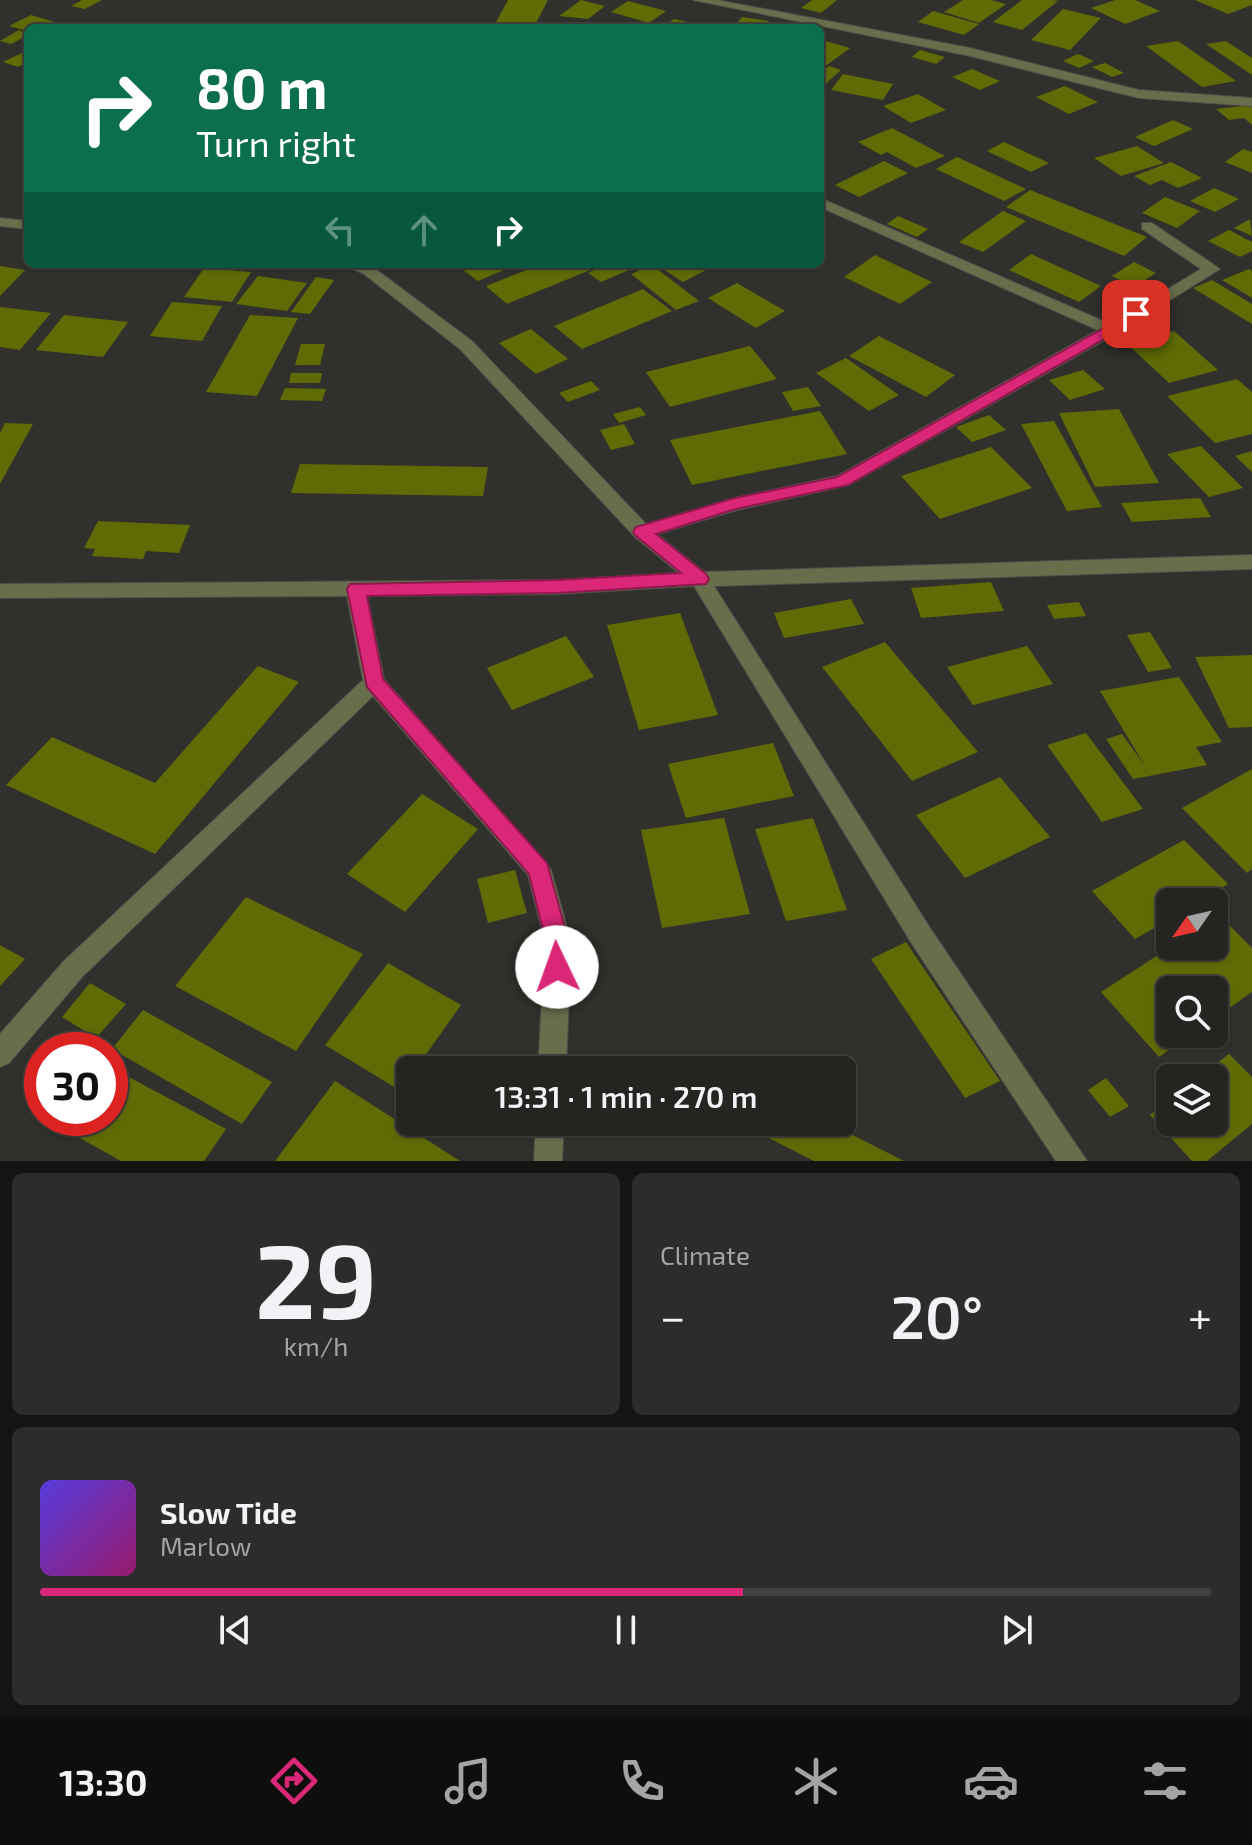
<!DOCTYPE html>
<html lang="en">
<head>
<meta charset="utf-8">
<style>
  :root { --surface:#242521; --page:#2c2d2a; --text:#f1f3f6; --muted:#a3a5a5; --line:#41423f; --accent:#db2777 }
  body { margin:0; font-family:"Exo 2",sans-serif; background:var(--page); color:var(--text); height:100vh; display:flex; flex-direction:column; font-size:30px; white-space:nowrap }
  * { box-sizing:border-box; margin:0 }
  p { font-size:26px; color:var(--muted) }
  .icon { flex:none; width:44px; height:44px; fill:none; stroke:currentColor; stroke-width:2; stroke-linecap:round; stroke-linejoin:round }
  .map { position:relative; height:1161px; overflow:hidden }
  .details { display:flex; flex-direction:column; gap:12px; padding:12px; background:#141412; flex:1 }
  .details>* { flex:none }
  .guide { position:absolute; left:24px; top:24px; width:800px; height:244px; border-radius:12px; box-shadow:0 2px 6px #0004,0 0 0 2px var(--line); background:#0b6e4f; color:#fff; overflow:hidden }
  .needle { width:52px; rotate:236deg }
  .buttons { position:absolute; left:1156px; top:888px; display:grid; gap:16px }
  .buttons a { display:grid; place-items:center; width:72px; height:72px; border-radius:12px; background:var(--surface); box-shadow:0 2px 6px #0004,0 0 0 2px var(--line); font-size:40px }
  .speed { position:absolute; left:24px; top:1032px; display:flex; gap:16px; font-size:40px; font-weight:700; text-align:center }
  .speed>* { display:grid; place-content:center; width:104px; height:104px; border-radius:50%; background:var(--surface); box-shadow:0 2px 6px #0004,0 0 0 2px var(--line); line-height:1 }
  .speed .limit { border:12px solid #d22; background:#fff; color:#111 }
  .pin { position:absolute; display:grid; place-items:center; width:68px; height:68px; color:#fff; margin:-34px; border-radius:16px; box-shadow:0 4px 12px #0006 }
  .me { position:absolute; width:88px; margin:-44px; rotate:357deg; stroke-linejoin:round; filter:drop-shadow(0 0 6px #0008) }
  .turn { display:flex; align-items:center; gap:28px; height:168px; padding:0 40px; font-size:36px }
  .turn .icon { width:104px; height:104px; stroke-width:2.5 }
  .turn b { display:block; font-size:56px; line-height:68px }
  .lanes { display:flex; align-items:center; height:76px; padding:0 40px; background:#0003; justify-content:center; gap:40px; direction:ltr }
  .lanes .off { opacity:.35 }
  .big { font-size:60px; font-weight:600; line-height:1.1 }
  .details .card { flex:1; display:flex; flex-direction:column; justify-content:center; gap:12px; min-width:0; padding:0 28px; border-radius:12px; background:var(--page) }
  .details .dial { align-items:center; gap:0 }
  .dial b { font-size:104px; line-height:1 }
  .song { display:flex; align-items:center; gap:24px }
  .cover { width:96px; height:96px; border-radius:12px; background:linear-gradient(135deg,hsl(250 70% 55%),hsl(320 70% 35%)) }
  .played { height:8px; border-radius:4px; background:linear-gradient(90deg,var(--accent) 60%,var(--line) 60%) }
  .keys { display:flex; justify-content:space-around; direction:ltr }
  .heat { display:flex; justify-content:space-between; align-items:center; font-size:44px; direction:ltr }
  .details .tiles { flex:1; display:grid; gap:12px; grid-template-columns:1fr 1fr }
  .card:last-child { grid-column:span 2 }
  .trip { position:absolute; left:396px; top:1056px; width:460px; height:80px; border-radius:12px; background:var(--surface); box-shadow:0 2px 6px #0004,0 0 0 2px var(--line); font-weight:600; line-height:80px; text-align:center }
  .tab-bar { display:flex; height:128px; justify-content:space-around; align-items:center; background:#0e0f0d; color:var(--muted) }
  .tab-bar .icon { width:56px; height:56px }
  .tab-bar .selected { color:var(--accent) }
  .tab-bar b { font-size:36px; color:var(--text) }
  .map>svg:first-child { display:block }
</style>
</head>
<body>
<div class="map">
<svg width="1252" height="1161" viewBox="0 0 1252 1161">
  <rect width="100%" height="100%" fill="#30312c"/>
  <!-- building -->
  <g fill="#606b06">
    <polygon points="82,0 102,0 85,9 71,6"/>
    <polygon points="508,0 548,0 535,25 496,22"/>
    <polygon points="581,0 605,6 588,19 559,16"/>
    <polygon points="812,0 837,0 821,13 801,8"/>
    <polygon points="963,0 991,0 1006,4 979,23 944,12"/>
    <polygon points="1022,0 1053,0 1058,1 1022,30 993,22"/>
    <polygon points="1115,0 1135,0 1160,11 1125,24 1091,8"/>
    <polygon points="1195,0 1252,0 1252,5 1228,14"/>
    <polygon points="628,1 666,11 649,23 611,12"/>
    <polygon points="1063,9 1101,18 1070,50 1031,40"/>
    <polygon points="933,11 979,24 964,35 918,22"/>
    <polygon points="31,15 71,27 71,28 28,28 28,31 9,26"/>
    <polygon points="742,17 769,21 765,28 737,23"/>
    <polygon points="674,19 692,23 685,28 662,28"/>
    <polygon points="19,30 28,35 11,44 0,41"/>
    <polygon points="822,40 850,48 820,70 820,42"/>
    <polygon points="1178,41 1236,81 1202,87 1146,46"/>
    <polygon points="1226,41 1252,58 1252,75 1206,44"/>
    <polygon points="28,50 28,62 18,67 3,62"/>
    <polygon points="920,50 945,57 936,64 912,57"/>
    <polygon points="1078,54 1094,61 1079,68 1063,61"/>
    <polygon points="1105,63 1124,73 1112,77 1092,67"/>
    <polygon points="829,66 841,70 820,89 820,74"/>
    <polygon points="972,69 1000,81 980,90 952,77"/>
    <polygon points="843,74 893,84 883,100 831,90"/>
    <polygon points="1065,86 1098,102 1069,114 1036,97"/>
    <polygon points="918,94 946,110 911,123 883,106"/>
    <polygon points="1252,105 1252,125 1244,118 1229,120 1216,109"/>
    <polygon points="1173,120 1193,129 1154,146 1135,137"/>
    <polygon points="892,128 945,156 916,168 887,152 881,155 858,142"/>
    <polygon points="1004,142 1049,163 1031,172 987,151"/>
    <polygon points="1137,146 1164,163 1121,176 1094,158"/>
    <polygon points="1243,149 1252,152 1252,173 1225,162"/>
    <polygon points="957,157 1026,189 1004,201 936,169"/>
    <polygon points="884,161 908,173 859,197 835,185"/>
    <polygon points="1171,162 1202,178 1178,188 1162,180 1150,185 1134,176"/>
    <polygon points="1214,188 1239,199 1215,212 1190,201"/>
    <polygon points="1030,190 1147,237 1124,256 1006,207"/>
    <polygon points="1165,197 1200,211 1177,228 1142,213"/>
    <polygon points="1003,211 1026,221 983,252 959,242"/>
    <polygon points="898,216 928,229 917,237 887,224"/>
    <polygon points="1250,219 1252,236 1234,228"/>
    <polygon points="1229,230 1252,242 1252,251 1240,257 1208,241"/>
    <polygon points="1031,254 1101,286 1079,302 1009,270"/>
    <polygon points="875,255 932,282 900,304 844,277"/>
    <polygon points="1134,262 1156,273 1134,287 1112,276"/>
    <polygon points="455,264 518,264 478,281"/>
    <polygon points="542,264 605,264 507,304 486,286"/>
    <polygon points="608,264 643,264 601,282 588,273"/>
    <polygon points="655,264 700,264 708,269 683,282"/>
    <polygon points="652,265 699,301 676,310 631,274"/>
    <polygon points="0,266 25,270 0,296"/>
    <polygon points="204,268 251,272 232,302 184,297"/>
    <polygon points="1249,269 1252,271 1252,298 1222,280"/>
    <polygon points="258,276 307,283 287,311 236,304"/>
    <polygon points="316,277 334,280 310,314 291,312"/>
    <polygon points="1212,280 1252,304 1252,324 1193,288"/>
    <polygon points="737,283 785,311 756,328 708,298"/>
    <polygon points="643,289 672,311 582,349 554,326"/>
    <polygon points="172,302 222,306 202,341 150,336"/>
    <polygon points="0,307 51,313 20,350 0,347"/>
    <polygon points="64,315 128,322 103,357 36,350"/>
    <polygon points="250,315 298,318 257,396 206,392"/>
    <polygon points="531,329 568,359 536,374 499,343"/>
    <polygon points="1174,331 1218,370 1169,383 1126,343"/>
    <polygon points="879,336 955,375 926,397 849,356"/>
    <polygon points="301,344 325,344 320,365 295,365"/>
    <polygon points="750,346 777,379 670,407 646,372"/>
    <polygon points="846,358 899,395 869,411 816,373"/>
    <polygon points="1083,370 1105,389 1070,400 1049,380"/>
    <polygon points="291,373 322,373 320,383 289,383"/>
    <polygon points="1237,379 1252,392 1252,434 1215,443 1167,396"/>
    <polygon points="591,381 600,390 568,402 559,393"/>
    <polygon points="808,387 821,406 793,411 782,392"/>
    <polygon points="285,388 326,389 322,401 280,400"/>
    <polygon points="640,407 646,415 619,423 613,414"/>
    <polygon points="1119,409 1159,483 1095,487 1059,413"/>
    <polygon points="820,411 847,454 692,485 670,440"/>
    <polygon points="989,415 1006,430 972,442 956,427"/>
    <polygon points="1054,421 1102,507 1067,511 1021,424"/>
    <polygon points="5,423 33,424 0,484 0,433"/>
    <polygon points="624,424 635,444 611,450 600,430"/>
    <polygon points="1201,446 1243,488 1209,497 1167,454"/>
    <polygon points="991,447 1032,488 940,519 901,476"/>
    <polygon points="1252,451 1252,472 1235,456"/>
    <polygon points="300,464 488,467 483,496 291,493"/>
    <polygon points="1200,498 1211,517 1132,522 1121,503"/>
    <polygon points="98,521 190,525 179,553 146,551 143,559 92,556 95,549 84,548"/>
    <polygon points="991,582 1004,611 921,618 911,588"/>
    <polygon points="851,599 864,624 784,638 774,613"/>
    <polygon points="1079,602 1086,616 1054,619 1047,605"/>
    <polygon points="680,613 718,715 639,730 607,625"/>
    <polygon points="1150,632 1172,668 1148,672 1127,635"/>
    <polygon points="566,636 594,677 512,710 487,668"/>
    <polygon points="885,642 978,752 912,781 822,667"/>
    <polygon points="1027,646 1053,684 973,705 947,667"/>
    <polygon points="1252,655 1252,727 1229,728 1195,657"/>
    <polygon points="258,666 299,682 155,854 6,785 52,737 155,783"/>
    <polygon points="1179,677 1222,742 1196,747 1207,765 1133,779 1106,739 1122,734 1145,766 1100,691"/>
    <polygon points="1086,733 1143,809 1102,822 1047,745"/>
    <polygon points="773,743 794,796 686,818 668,764"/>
    <polygon points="1252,769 1252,869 1247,873 1182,808"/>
    <polygon points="1000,777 1050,837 965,878 916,815"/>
    <polygon points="422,794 478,829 405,912 347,874"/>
    <polygon points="724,818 750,914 662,928 641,830"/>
    <polygon points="813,818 847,910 786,921 755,829"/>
    <polygon points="1184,840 1228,884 1198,902 1170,902 1170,919 1135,939 1092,891"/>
    <polygon points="515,870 527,913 488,923 477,879"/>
    <polygon points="246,897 363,954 296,1051 175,986"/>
    <polygon points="1219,915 1252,948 1252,992 1214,1019 1214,990 1170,990 1170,1034 1192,1034 1159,1057 1101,992 1172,946 1214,946 1214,918"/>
    <polygon points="906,942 1000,1081 965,1098 871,959"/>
    <polygon points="0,945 25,959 0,986"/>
    <polygon points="388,963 461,1005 415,1070 410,1070 410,1077 401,1091 325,1045"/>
    <polygon points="90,983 126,1004 96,1038 62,1017"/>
    <polygon points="143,1010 272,1082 242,1124 112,1049"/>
    <polygon points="1229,1054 1252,1077 1252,1124 1207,1161 1192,1161 1150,1115 1170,1100 1170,1122 1214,1122 1214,1078 1198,1078"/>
    <polygon points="110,1067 226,1129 204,1161 121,1161 44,1118 110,1118"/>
    <polygon points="1106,1078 1129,1106 1110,1117 1088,1090"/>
    <polygon points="335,1081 460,1161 275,1161"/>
    <polygon points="752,1122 827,1122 904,1161 814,1161 749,1128"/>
  </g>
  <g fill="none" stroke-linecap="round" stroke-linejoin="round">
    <defs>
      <g id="street">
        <polygon points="693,0 717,0 970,48 1139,90 1252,98 1252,106 1139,98 970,56"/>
        <polygon points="820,198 1110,324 1201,269 1142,229 1142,223 1152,223 1220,269 1117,333 849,485 737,510 657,534 704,572 1252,555 1252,569 714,586 930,928 1087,1161 1056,1161 912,944 694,586 557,594 367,596 384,679 551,870 571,942 566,1070 538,1070 545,942 528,875 373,696 82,977 9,1063 0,1067 0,1034 64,961 363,680 347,596 0,598 0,584 557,580 679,573 635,537 460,349 364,274 344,264 365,264 374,268 472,341 646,524 735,498 837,476 1098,330 820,207"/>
        <polygon points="0,218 28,221 28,229 0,226"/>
        <polygon points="536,1122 564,1122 562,1161 534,1161"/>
      </g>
    </defs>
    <!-- street casing -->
    <use href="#street" stroke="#4e4f4a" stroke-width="2"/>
    <!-- street -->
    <use href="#street" fill="#676e4c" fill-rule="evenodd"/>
  </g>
  <!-- route -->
  <polygon fill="#db2777" stroke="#8e194d" stroke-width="2" points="1136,310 1141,311 1141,318 848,485 736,509 656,534 706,574 709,579 706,584 557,593 367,596 383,679 547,863 569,942 568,967 565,975 557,978 548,975 545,967 546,942 529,874 367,687 347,589 350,584 557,580 681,573 636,536 633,532 636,527 735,498 837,477"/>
</svg>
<div class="buttons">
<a><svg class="needle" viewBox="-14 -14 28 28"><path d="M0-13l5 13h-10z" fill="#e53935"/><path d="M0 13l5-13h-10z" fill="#a3a5a5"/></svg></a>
<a><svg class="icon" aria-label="search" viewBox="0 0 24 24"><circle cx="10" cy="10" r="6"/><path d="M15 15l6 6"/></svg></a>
<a><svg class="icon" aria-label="layers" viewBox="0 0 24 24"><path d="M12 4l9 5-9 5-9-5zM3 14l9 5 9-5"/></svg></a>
</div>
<div class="speed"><div class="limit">30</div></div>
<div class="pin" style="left:1136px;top:314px;background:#d93025"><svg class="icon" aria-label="arrive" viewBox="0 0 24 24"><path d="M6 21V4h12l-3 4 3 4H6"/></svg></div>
<svg class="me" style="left:557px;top:967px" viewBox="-20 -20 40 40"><circle r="19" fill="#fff"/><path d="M0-13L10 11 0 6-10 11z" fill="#db2777"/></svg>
<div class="trip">13:31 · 1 min · 270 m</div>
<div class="guide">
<div class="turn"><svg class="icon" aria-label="right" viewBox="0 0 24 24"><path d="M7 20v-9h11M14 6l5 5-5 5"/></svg><div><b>80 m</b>Turn right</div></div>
<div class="lanes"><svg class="icon off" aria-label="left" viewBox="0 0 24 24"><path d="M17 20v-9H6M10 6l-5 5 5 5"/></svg><svg class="icon off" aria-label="ahead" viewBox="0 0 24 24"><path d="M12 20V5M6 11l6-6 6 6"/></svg><svg class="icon" aria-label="right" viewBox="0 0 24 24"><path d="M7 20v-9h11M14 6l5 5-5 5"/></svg></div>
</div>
</div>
<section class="details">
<div class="tiles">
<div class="card dial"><b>29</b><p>km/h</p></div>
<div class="card"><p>Climate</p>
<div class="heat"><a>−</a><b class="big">20°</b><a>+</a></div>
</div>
<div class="card">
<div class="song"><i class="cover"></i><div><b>Slow Tide</b><p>Marlow</p></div></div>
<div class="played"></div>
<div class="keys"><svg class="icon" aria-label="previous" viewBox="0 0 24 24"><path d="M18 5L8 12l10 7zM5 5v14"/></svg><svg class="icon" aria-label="pause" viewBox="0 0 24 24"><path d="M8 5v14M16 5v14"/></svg><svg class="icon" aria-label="next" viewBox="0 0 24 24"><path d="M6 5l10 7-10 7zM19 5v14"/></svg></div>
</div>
</div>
</section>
<nav class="tab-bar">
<b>13:30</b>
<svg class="icon selected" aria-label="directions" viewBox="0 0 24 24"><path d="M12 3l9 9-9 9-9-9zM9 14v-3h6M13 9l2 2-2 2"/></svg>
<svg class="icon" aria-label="music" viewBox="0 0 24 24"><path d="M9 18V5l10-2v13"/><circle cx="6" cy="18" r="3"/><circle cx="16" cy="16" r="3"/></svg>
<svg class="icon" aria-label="phone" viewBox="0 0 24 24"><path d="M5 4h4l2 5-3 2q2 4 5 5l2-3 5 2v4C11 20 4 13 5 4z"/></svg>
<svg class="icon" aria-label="climate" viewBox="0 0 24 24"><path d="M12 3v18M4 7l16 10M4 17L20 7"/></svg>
<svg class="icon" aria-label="car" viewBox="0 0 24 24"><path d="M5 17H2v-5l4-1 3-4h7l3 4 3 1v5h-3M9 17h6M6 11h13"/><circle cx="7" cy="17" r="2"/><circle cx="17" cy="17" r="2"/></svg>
<svg class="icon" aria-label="filters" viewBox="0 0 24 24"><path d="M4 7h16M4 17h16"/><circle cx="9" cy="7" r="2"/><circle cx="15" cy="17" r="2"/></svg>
</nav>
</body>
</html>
